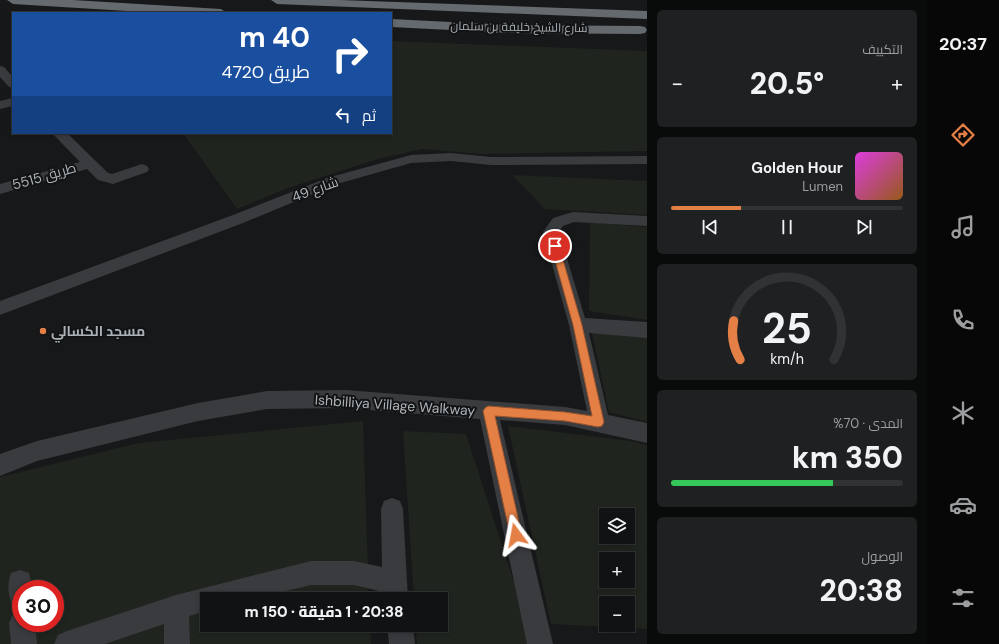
<!DOCTYPE html>
<html lang="ar">
<head>
<meta charset="utf-8">
<style>
  :root { --surface:#111213; --page:#1e2021; --text:#f1f3f6; --muted:#9c9ea0; --line:#303233; --accent:#e47f45 }
  body { margin:0; font-family:"DM Sans",Cairo,sans-serif; background:var(--page); color:var(--text); direction:rtl; height:100vh; display:flex; flex-direction:column; font-size:15px; white-space:nowrap }
  * { box-sizing:border-box; margin:0 }
  p { font-size:13px; color:var(--muted) }
  .icon { flex:none; width:22px; height:22px; fill:none; stroke:currentColor; stroke-width:2; stroke-linecap:round; stroke-linejoin:round }
  .map { position:relative; flex:1; overflow:hidden; direction:ltr }
  .side { display:flex; flex-direction:column; gap:10px; padding:10px; background:#090a0a; width:280px }
  .side>* { flex:none }
  .top-card { position:absolute; left:12px; top:12px; width:380px; height:122px; border-radius:0px; box-shadow:0 2px 6px #0003,0 0 0 1px var(--line); direction:rtl; background:#1a4fa0; color:#fff; overflow:hidden }
  .controls { position:absolute; left:599px; top:508px; display:grid; gap:8px }
  .controls a { display:grid; place-items:center; width:36px; height:36px; border-radius:0px; background:var(--surface); box-shadow:0 2px 6px #0003,0 0 0 1px var(--line); font-size:20px }
  .speed { position:absolute; left:12px; top:580px; display:flex; gap:8px; font-size:20px; font-weight:700; text-align:center }
  .speed>* { display:grid; place-content:center; width:52px; height:52px; border-radius:50%; background:var(--surface); box-shadow:0 2px 6px #0003,0 0 0 1px var(--line); line-height:1 }
  .speed .limit { border:6px solid #d22; background:#fff; color:#111 }
  .pin { position:absolute; display:grid; place-items:center; width:34px; height:34px; color:#fff; margin:-17px; border:2px solid #fff; border-radius:50%; box-shadow:0 1px 4px #0007 }
  .me { position:absolute; width:44px; margin:-22px; rotate:347deg; stroke-linejoin:round; filter:drop-shadow(0 0 3px #0008) }
  .turn { display:flex; align-items:center; gap:14px; height:84px; padding:0 16px; font-size:18px }
  .turn .icon { width:52px; height:52px; stroke-width:2.5 }
  .turn b { display:block; font-size:28px; line-height:34px }
  .then { display:flex; align-items:center; height:38px; padding:0 16px; background:#0003; gap:8px; font-size:15px }
  .big { font-size:30px; font-weight:800; line-height:1.1 }
  .side .widget { flex:1; display:flex; flex-direction:column; justify-content:center; gap:6px; min-width:0; padding:0 14px; border-radius:6px; background:var(--page) }
  .side .dial { align-items:center; gap:0 }
  .dial svg { height:104px; overflow:visible; fill:none; stroke:var(--line); stroke-width:7; stroke-linecap:round; text-anchor:middle }
  .dial text { fill:var(--text); stroke:none }
  .song { display:flex; align-items:center; gap:12px }
  .cover { width:48px; height:48px; border-radius:6px; background:linear-gradient(135deg,hsl(300 70% 55%),hsl(30 70% 35%)) }
  .played { height:4px; border-radius:2px; background:linear-gradient(90deg,var(--accent) 30%,var(--line) 30%) }
  .keys { display:flex; justify-content:space-around; direction:ltr }
  .heat { display:flex; justify-content:space-between; align-items:center; font-size:22px; direction:ltr }
  .charge { height:6px; border-radius:3px; background:linear-gradient(90deg,#34c759 70%,var(--line) 0) }
  .trip { position:absolute; left:200px; top:592px; width:248px; height:40px; border-radius:0px; background:var(--surface); box-shadow:0 2px 6px #0003,0 0 0 1px var(--line); font-weight:800; line-height:40px; text-align:center; direction:rtl }
  main { display:flex; flex:1; min-height:0 }
  .menu { display:flex; flex-direction:column; width:72px; justify-content:space-around; align-items:center; background:#070708; color:var(--muted) }
  .menu .icon { width:28px; height:28px }
  .menu .on { color:var(--accent) }
  .menu b { font-size:18px; color:var(--text) }
  .map>svg:first-child { display:block }
</style>
</head>
<body>
<main>
<nav class="menu">
<b>20:37</b>
<svg class="icon on" aria-label="directions" viewBox="0 0 24 24"><path d="M12 3l9 9-9 9-9-9zM9 14v-3h6M13 9l2 2-2 2"/></svg>
<svg class="icon" aria-label="music" viewBox="0 0 24 24"><path d="M9 18V5l10-2v13"/><circle cx="6" cy="18" r="3"/><circle cx="16" cy="16" r="3"/></svg>
<svg class="icon" aria-label="phone" viewBox="0 0 24 24"><path d="M5 4h4l2 5-3 2q2 4 5 5l2-3 5 2v4C11 20 4 13 5 4z"/></svg>
<svg class="icon" aria-label="climate" viewBox="0 0 24 24"><path d="M12 3v18M4 7l16 10M4 17L20 7"/></svg>
<svg class="icon" aria-label="car" viewBox="0 0 24 24"><path d="M5 17H2v-5l4-1 3-4h7l3 4 3 1v5h-3M9 17h6M6 11h13"/><circle cx="7" cy="17" r="2"/><circle cx="17" cy="17" r="2"/></svg>
<svg class="icon" aria-label="filters" viewBox="0 0 24 24"><path d="M4 7h16M4 17h16"/><circle cx="9" cy="7" r="2"/><circle cx="15" cy="17" r="2"/></svg>
</nav>
<section class="side">
<div class="widget"><p>التكييف</p>
<div class="heat"><a>−</a><b class="big">20.5°</b><a>+</a></div>
</div>
<div class="widget">
<div class="song"><i class="cover"></i><div><b>Golden Hour</b><p>Lumen</p></div></div>
<div class="played"></div>
<div class="keys"><svg class="icon" aria-label="previous" viewBox="0 0 24 24"><path d="M18 5L8 12l10 7zM5 5v14"/></svg><svg class="icon" aria-label="pause" viewBox="0 0 24 24"><path d="M8 5v14M16 5v14"/></svg><svg class="icon" aria-label="next" viewBox="0 0 24 24"><path d="M6 5l10 7-10 7zM19 5v14"/></svg></div>
</div>
<div class="widget dial"><svg viewBox="0 0 100 80">
<path d="M14 69A42 42 0 1 1 86 69"/>
<path d="M14 69A42 42 0 0 1 9 39" stroke="#e47f45"/>
<text x="50" y="56" font-size="32" font-weight="700">25</text>
<text x="50" y="72" font-size="11">km/h</text>
</svg></div>
<div class="widget"><p>المدى · 70%</p><b class="big">350 km</b><div class="charge"></div></div>
<div class="widget"><p>الوصول</p><b class="big">20:38</b></div>
</section>
<div class="map">
<svg width="647" height="644" viewBox="0 0 647 644">
  <rect width="100%" height="100%" fill="#171819"/>
  <!-- green -->
  <g fill="#1f241e" fill-rule="evenodd">
    <polygon points="391,41 647,51 647,151 482,154 422,149 378,159 288,188 237,209 183,133 391,133"/>
    <polygon points="512,175 647,181 647,215 545,209"/>
    <polygon points="590,222 647,227 647,320 589,311"/>
    <polygon points="592,333 647,335 647,422 609,412"/>
    <path d="M363,421L369,599H207V625H370L371,644H0V477L139,443ZM21,589H55V623H21Z"/>
    <path d="M508,426L631,441L647,445V629L551,624ZM606,515H628V537H606ZM606,559H628V581H606ZM606,603H628V625H606Z"/>
    <polygon points="403,431 466,434 534,644 417,644 415,625 441,625 441,599 414,599"/>
  </g>
  <g fill="none" stroke-linecap="round" stroke-linejoin="round">
    <!-- minor -->
    <g fill="#393b3e" fill-rule="evenodd">
      <polygon points="0,66 4,67 13,77 13,88 9,87 0,77"/>
      <polygon points="13,98 13,106 0,109 0,101"/>
      <polygon points="52,133 67,133 108,173 112,174 142,164 147,166 149,169 147,172 113,184 98,180 87,169 0,194 0,184 80,162"/>
      <polygon points="451,153 491,157 647,156 647,164 491,165 451,161 411,163 337,184 243,223 0,315 0,301 233,215 327,178 411,155"/>
      <polygon points="573,212 647,216 647,226 574,222 563,226 559,232 585,318 647,322 647,338 589,333 608,415 647,423 647,443 565,425 500,420 553,644 527,644 480,419 346,408 267,409 198,421 37,461 0,476 0,454 37,441 198,403 267,391 346,390 565,407 587,411 569,325 543,232 553,218"/>
      <polygon points="392,498 400,501 403,509 408,599 384,599 383,592 354,585 311,585 252,599 207,599 207,611 189,616 190,644 164,644 164,624 105,644 54,644 58,635 67,631 176,595 311,561 354,561 382,567 381,509 384,501"/>
      <path d="M20,570L29,573L33,589H21V608L12,605C8,594 7,585 11,573Z"/>
      <polygon points="21,611 21,623 35,623 37,644 11,644 9,623 13,614"/>
      <polygon points="387,625 413,625 415,644 389,644"/>
    </g>
    <!-- highway -->
    <g fill="#656a6f" fill-rule="evenodd">
      <polygon points="7,0 73,0 221,9 227,13 160,13 13,4"/>
      <polygon points="271,0 340,0 647,11 647,19 277,4"/>
      <polygon points="391,19 511,25 640,26 645,27 647,30 645,33 640,34 511,33 391,27"/>
    </g>
  </g>
  <!-- route -->
  <polygon fill="#e47f45" stroke="#94532d" points="555,243 559,246 582,325 604,422 602,426 598,427 565,421 495,416 522,535 520,539 516,541 512,539 510,535 483,411 485,408 488,406 565,412 592,416 573,325 551,246"/>
  <!-- markers -->
  <circle fill="#e47f45" stroke="#121314" stroke-width="1.5" cx="43" cy="331" r="4"/>
  <g text-anchor="middle" dominant-baseline="central" stroke-width="4" stroke-linejoin="round" paint-order="stroke">
    <!-- far-street labels -->
    <g font-size="12" fill="#abb3b8" stroke="#121314">
      <text transform="translate(519 27) rotate(1)">شارع الشيخ خليفة بن سلمان</text>
    </g>
    <!-- street labels -->
    <g font-size="14" fill="#abb3b8" stroke="#121314">
      <text transform="translate(44 176) rotate(-16)">طريق 5515</text>
      <text transform="translate(315 189) rotate(-20)">شارع 49</text>
      <text transform="translate(395 405) rotate(4)">Ishbilliya Village Walkway</text>
    </g>
    <!-- poi labels -->
    <g font-size="14" font-weight="bold" fill="#abb3b8" stroke="#121314" text-anchor="start">
      <text x="51" y="331">مسجد الكسالي</text>
    </g>
  </g>
</svg>
<div class="controls">
<a><svg class="icon" aria-label="layers" viewBox="0 0 24 24"><path d="M12 4l9 5-9 5-9-5zM3 14l9 5 9-5"/></svg></a>
<a>+</a>
<a>−</a>
</div>
<div class="speed"><div class="limit">30</div></div>
<div class="pin" style="left:555px;top:246px;background:#d93025"><svg class="icon" aria-label="arrive" viewBox="0 0 24 24"><path d="M6 21V4h12l-3 4 3 4H6"/></svg></div>
<svg class="me" style="left:516px;top:535px" viewBox="-20 -20 40 40"><path d="M0-17L14 15 0 8-14 15z" fill="#e47f45" stroke="#fff" stroke-width="4"/></svg>
<div class="trip">20:38 · 1 دقيقة · 150 m</div>
<div class="top-card">
<div class="turn"><svg class="icon" aria-label="right" viewBox="0 0 24 24"><path d="M7 20v-9h11M14 6l5 5-5 5"/></svg><div><b>40 m</b>طريق 4720</div></div>
<div class="then">ثم<svg class="icon" aria-label="left" viewBox="0 0 24 24"><path d="M17 20v-9H6M10 6l-5 5 5 5"/></svg></div>
</div>
</div>
</main>
</body>
</html>
